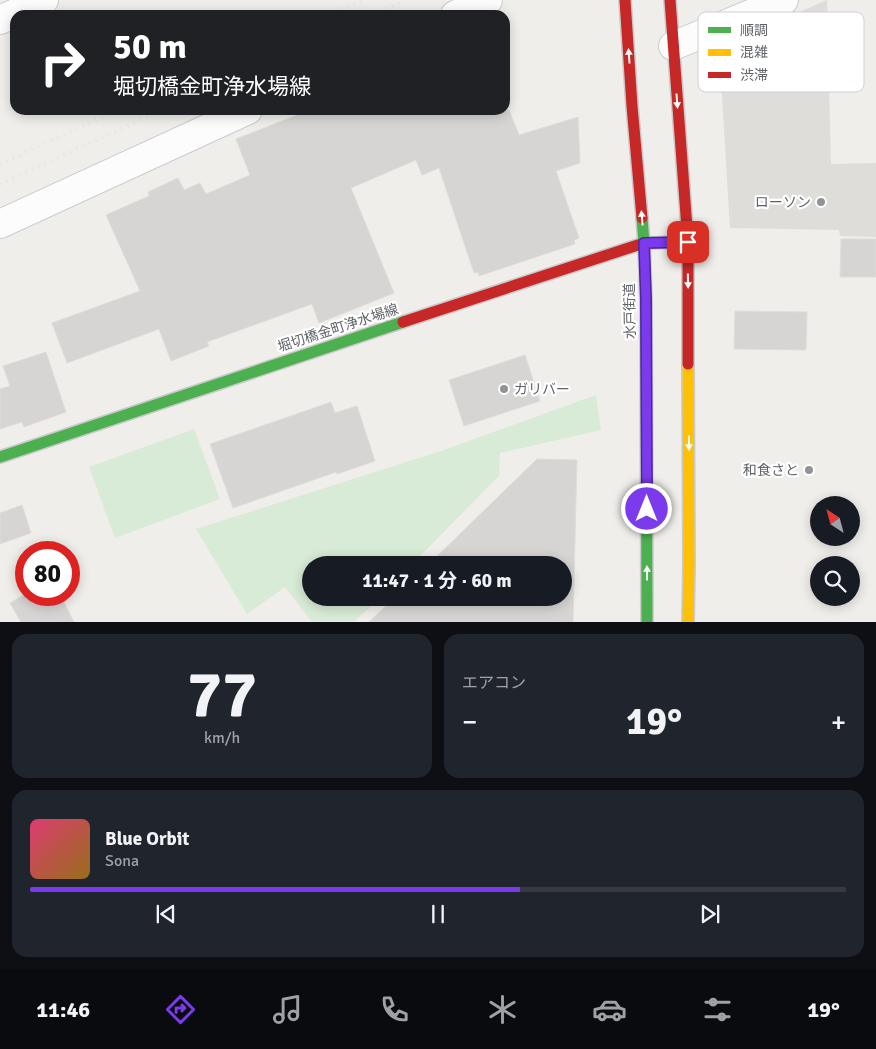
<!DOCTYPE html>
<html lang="ja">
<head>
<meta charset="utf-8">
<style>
  :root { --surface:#171b24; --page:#20242c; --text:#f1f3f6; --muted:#9ea1a6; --line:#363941; --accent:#7c3aed }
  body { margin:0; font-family:Signika,"Noto Sans JP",sans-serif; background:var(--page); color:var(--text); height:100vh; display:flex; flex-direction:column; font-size:19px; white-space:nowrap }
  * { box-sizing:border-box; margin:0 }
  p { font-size:16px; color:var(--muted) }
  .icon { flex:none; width:28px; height:28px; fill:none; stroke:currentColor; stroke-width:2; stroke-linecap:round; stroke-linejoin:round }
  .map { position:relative; height:622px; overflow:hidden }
  .drawer { display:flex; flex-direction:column; gap:12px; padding:12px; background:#0d0f14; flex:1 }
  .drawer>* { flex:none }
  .hud { position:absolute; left:10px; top:10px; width:500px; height:105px; border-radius:15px; box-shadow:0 2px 12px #0003; background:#202124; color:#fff; overflow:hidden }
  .needle { width:32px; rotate:324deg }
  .fabs { position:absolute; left:810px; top:496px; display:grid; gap:10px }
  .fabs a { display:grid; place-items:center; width:50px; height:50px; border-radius:50%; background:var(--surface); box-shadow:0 2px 12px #0003; font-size:25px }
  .speed { position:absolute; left:15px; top:541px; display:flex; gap:10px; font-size:25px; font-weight:700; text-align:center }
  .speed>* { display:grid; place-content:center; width:65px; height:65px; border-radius:50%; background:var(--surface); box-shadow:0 2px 12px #0003; line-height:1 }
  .speed .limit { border:8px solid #d22; background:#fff; color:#111 }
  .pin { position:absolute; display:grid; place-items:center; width:42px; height:42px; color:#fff; margin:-21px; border-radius:10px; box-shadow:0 2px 8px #0006 }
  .me { position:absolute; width:55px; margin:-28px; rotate:0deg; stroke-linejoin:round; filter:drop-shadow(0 0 4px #0008) }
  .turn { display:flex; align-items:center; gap:18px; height:105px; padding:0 20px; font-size:22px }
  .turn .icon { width:65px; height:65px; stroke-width:2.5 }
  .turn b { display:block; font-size:35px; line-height:42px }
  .big { font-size:38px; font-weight:700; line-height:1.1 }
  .drawer .card { flex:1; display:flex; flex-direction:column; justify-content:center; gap:8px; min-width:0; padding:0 18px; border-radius:15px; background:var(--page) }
  .drawer .dial { align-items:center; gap:0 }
  .dial b { font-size:65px; line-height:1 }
  .song { display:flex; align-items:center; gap:15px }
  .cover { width:60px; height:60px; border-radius:8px; background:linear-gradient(135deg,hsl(340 70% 55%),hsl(40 70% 35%)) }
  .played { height:5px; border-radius:2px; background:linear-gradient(90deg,var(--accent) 60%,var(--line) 60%) }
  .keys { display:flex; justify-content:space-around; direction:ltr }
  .heat { display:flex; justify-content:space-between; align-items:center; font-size:28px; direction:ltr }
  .drawer .tiles { flex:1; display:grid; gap:12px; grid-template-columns:1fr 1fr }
  .card:last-child { grid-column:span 2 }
  .trip { position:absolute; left:302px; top:556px; width:270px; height:50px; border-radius:25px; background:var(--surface); box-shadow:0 2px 12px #0003; font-weight:700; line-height:50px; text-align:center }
  .tabs { display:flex; height:80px; justify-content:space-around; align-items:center; background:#090b0e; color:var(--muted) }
  .tabs .icon { width:35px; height:35px }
  .tabs .active { color:var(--accent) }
  .tabs b { font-size:22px; color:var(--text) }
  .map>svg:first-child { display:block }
</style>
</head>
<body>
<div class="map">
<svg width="876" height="622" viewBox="0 0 876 622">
  <rect width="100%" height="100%" fill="#efeeea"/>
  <!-- industrial -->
  <polygon fill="#dfddda" points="827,0 831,164 876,163 876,237 840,236 839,230 730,228 719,47"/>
  <!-- green -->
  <g fill="#d8ebd6">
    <polygon points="596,395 601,430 500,453 499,476 411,565 311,565 311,598 379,598 355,621 311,621 285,587 247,614 196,529 441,451"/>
    <polygon points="194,429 220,499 115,538 89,467"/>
  </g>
  <!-- building -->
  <g fill="#d6d5d3" stroke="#deddd9">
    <polygon points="310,110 509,110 519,135 578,117 580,163 556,171 579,238 574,240 575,244 479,276 478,272 474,273 439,168 422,175 416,160 351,188 394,293 319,323 312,304 207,342 209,346 171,361 159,329 67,363 52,323 140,291 106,215 149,196 148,192 178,178 184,190 200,183 206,194 250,175 236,139"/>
    <polygon points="841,239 876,239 876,277 840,277"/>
    <polygon points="735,311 807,312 806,350 734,349"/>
    <polygon points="46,352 66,412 24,427 22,422 0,429 0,389 10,386 3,366"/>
    <polygon points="525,355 540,401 464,426 449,380"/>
    <polygon points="331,402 335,413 357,406 375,461 337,474 336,472 233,508 210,444"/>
    <polygon points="537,459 577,460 573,622 369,622 394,598 564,598 564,565 428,565"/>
    <polygon points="22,505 31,533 0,544 0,513"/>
    <polygon points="24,595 60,595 74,622 21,622 10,603"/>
  </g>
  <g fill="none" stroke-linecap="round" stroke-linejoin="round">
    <defs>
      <g id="street">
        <polyline points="455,15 488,0"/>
        <polyline points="0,20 44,0"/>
        <polyline points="673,46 784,0"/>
        <polyline points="0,224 248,110"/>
      </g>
      <g id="fast">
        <polyline points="642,218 644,243 646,299 647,622"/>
        <polyline points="0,457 403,322"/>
      </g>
      <polyline id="slow" points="688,622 689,564 688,364"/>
      <g id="jam">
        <polyline points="625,0 632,106 642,218"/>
        <polyline points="670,0 688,242 688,364"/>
        <polyline points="403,322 644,243 688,242"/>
      </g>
    </defs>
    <!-- street casing -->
    <use href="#street" stroke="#cbcccc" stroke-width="30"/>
    <!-- fast casing -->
    <use href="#fast" stroke="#cacacb" stroke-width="14"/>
    <!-- slow casing -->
    <use href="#slow" stroke="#cacacb" stroke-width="14"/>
    <!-- jam casing -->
    <use href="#jam" stroke="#cacacb" stroke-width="14"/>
    <!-- street -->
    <use href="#street" stroke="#fdfcfc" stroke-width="28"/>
    <!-- fast -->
    <use href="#fast" stroke="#4caf50" stroke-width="11"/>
    <!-- slow -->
    <use href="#slow" stroke="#ffc107" stroke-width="11"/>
    <!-- jam -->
    <use href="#jam" stroke="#c62828" stroke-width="11"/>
    <!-- rail -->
    <g stroke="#e4e4e4" stroke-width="4" stroke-dasharray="1 6" stroke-linecap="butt">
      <polyline points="328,15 362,0"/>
      <polyline points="373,15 405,0"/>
      <polyline points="0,164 118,110"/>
      <polyline points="0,184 163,110"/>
    </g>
  </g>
  <!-- one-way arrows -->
  <defs><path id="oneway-solid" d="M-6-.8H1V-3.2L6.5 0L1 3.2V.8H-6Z" transform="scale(1.25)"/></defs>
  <g fill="#f6fbf6">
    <use href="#oneway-solid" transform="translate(629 56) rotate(-94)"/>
    <use href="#oneway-solid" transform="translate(677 101) rotate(86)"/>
    <use href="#oneway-solid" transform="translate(642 218) rotate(-95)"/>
    <use href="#oneway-solid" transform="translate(688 281) rotate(89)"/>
    <use href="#oneway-solid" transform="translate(689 443) rotate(90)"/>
    <use href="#oneway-solid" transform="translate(647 573) rotate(-90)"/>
  </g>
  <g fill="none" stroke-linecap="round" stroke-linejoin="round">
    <defs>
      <polyline id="route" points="647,509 646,299 644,243 688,242"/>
    </defs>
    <!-- route casing -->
    <use href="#route" stroke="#51269a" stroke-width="12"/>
    <!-- route -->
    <use href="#route" stroke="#7c3aed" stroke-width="9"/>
  </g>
  <!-- markers -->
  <g fill="#919496" stroke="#fff" stroke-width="2">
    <circle cx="821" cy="202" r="5"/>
    <circle cx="504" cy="389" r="5"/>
    <circle cx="809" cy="470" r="5"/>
  </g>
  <g text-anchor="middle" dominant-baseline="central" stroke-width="4.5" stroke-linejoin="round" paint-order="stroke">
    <!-- poi labels -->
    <g font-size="14" fill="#5f6368" stroke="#fff" text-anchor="end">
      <text x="811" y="202">ローソン</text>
      <text x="514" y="389" text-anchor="start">ガリバー</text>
      <text x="799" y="470">和食さと</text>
    </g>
    <!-- street labels -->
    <g font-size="14" fill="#5f6368" stroke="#fff">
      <text transform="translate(630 311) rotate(-91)">水戸街道</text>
      <text transform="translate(338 328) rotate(-18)">堀切橋金町浄水場線</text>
    </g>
  </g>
  <!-- legend -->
  <rect x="698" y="12" width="166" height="80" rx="8" fill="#fff" stroke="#cfd0d2" stroke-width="1"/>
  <rect x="708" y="27" width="23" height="6" fill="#4caf50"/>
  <rect x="708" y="49" width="23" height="7" fill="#ffc107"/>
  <rect x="708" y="72" width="23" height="6" fill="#c62828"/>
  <g font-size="14" fill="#5f6368">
    <text x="740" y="35">順調</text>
    <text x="740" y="57">混雑</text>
    <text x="740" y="80">渋滞</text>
  </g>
</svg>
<div class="fabs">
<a><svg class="needle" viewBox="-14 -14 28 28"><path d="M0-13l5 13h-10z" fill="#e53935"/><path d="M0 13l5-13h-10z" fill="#9ea1a6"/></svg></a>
<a><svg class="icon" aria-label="search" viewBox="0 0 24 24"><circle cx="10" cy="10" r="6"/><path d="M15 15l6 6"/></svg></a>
</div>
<div class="speed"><div class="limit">80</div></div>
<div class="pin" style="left:688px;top:242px;background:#d93025"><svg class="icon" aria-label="arrive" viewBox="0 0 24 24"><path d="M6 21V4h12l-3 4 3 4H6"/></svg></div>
<svg class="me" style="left:647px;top:509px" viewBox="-20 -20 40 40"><circle r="17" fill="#7c3aed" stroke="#fff" stroke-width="3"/><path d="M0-11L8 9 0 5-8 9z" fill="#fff"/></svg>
<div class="trip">11:47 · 1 分 · 60 m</div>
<div class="hud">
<div class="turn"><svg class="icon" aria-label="right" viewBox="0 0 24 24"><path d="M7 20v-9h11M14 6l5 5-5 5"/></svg><div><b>50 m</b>堀切橋金町浄水場線</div></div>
</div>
</div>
<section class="drawer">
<div class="tiles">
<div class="card dial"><b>77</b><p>km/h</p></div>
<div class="card"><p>エアコン</p>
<div class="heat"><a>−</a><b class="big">19°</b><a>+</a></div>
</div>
<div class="card">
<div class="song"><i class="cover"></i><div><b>Blue Orbit</b><p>Sona</p></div></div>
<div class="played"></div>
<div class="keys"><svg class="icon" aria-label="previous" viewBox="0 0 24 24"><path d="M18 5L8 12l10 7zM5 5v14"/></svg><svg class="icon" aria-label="pause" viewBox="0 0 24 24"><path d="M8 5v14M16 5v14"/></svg><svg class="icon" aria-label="next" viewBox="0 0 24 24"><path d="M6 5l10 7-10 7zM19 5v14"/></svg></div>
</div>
</div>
</section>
<nav class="tabs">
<b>11:46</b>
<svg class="icon active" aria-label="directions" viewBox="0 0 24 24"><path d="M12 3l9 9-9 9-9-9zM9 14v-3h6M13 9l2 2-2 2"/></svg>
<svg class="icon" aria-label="music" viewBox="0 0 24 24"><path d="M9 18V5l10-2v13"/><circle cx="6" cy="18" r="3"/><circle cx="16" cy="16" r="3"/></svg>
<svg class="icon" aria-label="phone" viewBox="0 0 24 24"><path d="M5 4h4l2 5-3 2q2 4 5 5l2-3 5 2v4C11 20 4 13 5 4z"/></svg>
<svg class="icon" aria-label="climate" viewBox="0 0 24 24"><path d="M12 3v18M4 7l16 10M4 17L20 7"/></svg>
<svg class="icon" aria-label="car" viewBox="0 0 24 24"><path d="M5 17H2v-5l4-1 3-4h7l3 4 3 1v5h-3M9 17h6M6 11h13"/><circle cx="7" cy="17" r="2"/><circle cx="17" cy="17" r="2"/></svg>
<svg class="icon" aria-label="filters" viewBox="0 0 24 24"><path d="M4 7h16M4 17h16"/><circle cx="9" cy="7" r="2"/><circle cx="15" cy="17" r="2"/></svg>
<b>19°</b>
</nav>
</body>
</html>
